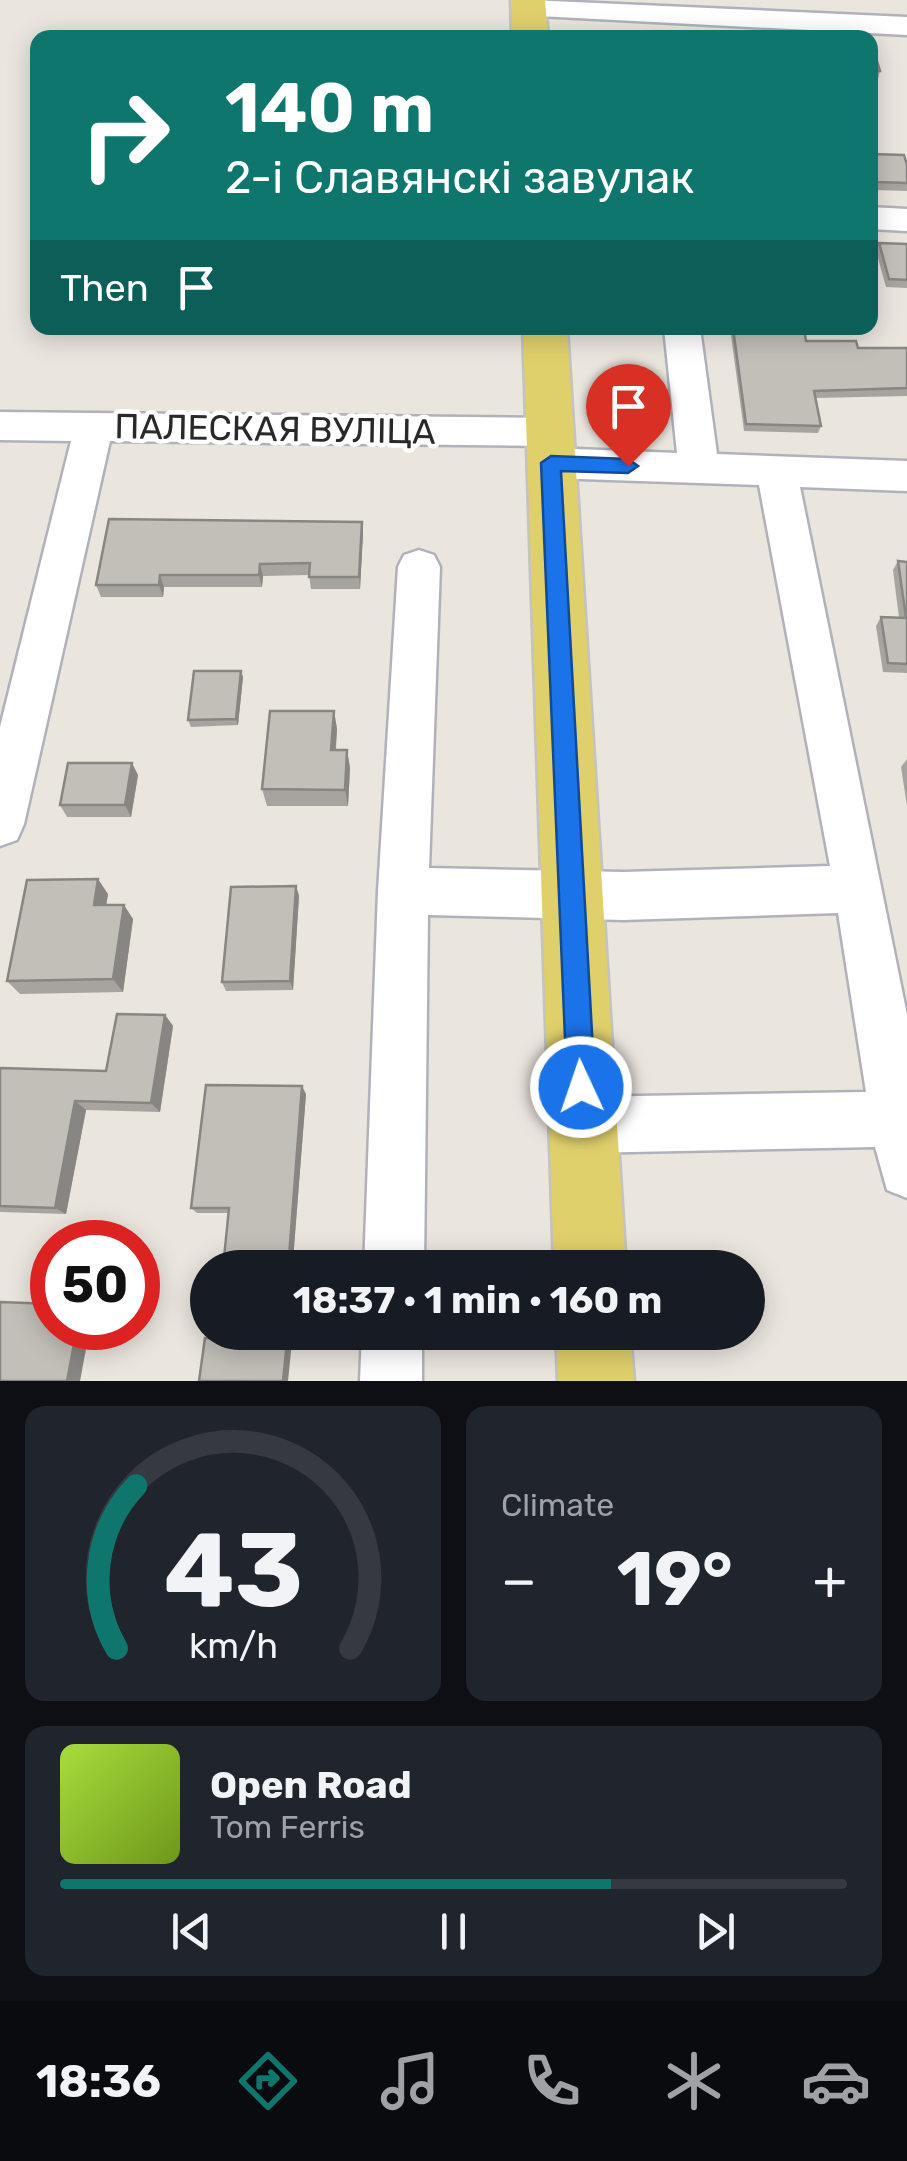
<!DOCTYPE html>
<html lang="en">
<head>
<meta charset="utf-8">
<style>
  :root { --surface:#171b24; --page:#20242c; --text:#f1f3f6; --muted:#9ea1a6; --line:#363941; --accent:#0f766e }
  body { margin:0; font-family:Rubik,sans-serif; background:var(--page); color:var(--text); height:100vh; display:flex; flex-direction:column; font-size:38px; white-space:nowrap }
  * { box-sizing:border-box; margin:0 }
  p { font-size:32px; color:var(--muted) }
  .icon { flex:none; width:55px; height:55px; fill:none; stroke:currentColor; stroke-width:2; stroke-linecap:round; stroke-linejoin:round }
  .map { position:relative; height:1381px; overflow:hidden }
  .side { display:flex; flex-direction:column; gap:25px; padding:25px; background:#0d0f14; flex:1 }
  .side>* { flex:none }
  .top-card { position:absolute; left:30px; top:30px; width:848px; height:305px; border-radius:20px; box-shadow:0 5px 25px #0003; background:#0f766e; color:#fff; overflow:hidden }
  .speed { position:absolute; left:30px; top:1220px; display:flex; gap:20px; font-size:50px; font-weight:700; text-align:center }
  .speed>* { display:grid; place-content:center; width:130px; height:130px; border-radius:50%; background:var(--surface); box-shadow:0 5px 25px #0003; line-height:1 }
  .speed .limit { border:15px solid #d22; background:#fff; color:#111 }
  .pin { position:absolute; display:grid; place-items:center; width:85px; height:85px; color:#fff; margin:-102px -42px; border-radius:50% 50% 50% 0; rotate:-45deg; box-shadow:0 0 10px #0007 }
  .pin .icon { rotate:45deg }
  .me { position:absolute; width:110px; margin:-55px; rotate:357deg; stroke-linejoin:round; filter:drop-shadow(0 0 8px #0008) }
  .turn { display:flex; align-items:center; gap:35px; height:210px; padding:0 30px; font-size:45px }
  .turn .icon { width:130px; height:130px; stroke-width:2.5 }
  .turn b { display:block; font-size:70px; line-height:85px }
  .then { display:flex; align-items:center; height:95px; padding:0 30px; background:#0003; gap:20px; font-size:38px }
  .big { font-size:75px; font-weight:700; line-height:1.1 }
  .side .card { flex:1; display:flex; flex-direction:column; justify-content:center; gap:15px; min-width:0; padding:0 35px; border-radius:20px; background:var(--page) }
  .side .dial { align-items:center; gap:0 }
  .dial svg { height:260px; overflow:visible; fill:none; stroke:var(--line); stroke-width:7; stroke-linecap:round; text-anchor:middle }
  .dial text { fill:var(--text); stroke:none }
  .song { display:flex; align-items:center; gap:30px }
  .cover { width:120px; height:120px; border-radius:15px; background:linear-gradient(135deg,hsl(80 70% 55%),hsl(80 70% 35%)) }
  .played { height:10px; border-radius:5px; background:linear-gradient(90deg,var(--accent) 70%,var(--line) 70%) }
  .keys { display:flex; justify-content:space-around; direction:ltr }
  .heat { display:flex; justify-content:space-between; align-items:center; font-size:55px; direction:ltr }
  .side .tiles { flex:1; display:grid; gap:25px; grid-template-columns:1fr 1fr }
  .card:last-child { grid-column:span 2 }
  .trip { position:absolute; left:190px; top:1250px; width:575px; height:100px; border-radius:50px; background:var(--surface); box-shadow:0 5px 25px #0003; font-weight:700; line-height:100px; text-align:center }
  .dock { display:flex; height:160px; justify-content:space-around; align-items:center; background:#090b0e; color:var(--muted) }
  .dock .icon { width:70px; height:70px }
  .dock .current { color:var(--accent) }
  .dock b { font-size:45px; color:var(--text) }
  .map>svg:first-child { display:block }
</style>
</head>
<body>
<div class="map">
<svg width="907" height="1381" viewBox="0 0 907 1381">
  <rect width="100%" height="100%" fill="#eae5dd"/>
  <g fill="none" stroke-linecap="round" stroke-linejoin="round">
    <defs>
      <g id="minor">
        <polygon points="529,0 907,17 907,35 519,15 515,9 519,3"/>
        <polygon points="870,207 907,209 907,231 870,229"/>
        <polygon points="664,328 700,328 717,454 907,461 907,491 800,487 907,1015 907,1198 887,1190 875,1147 583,1153 563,1145 555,1125 563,1105 583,1097 866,1092 838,913 623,920 428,915 424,1268 364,1268 378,891 398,567 404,555 419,550 434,555 440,567 429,868 623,872 830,866 759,485 551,478 537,473 531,463 537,453 551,448 677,453"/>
        <polygon points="0,412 550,418 564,422 569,432 564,442 550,446 110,441 24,824 17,840 0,846 0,727 71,441 0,440"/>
        <polygon points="362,1332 422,1332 422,1381 360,1381"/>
      </g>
      <g id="major">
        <polygon points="511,0 545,0 548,38 512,38"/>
        <polygon points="523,328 567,328 626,1268 554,1268"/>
        <polygon points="556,1332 630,1332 634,1381 558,1381"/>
      </g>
    </defs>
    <!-- minor casing -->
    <use href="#minor" stroke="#b0b2bb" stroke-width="5"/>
    <!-- major casing -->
    <use href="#major" stroke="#c3c3c3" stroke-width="5"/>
    <!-- minor -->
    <use href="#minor" fill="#fff" fill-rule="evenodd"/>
    <!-- major -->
    <use href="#major" fill="#e0d06c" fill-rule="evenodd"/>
  </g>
  <!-- wall -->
  <g fill="#a7a49f">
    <polygon points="870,45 880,71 878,79 870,79"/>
    <polygon points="870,154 907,165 907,191 874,190 870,174"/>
    <polygon points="879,243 907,244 907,288 886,287 876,251"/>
    <polygon points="730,328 804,328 806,341 858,348 907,348 907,396 816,398 821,426 818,433 744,431"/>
    <polygon points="362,522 363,534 360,589 311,589 309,575 263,576 262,587 164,587 163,597 101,597 96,585"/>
    <polygon points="898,561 907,562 907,673 883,672 876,626 881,617 899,618 893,570"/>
    <polygon points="241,671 243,677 238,725 191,727 188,720"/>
    <polygon points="334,711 337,729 336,750 347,750 350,768 348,806 267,806 262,789"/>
    <polygon points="907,759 907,806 901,767"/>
    <polygon points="138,775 131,817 67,817 60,805"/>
    <polygon points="296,886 299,896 293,990 226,991 222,982"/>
    <polygon points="108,894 106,905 133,919 123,992 20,994 7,981"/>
    <polygon points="165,1015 173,1026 160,1112 86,1110 66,1214 0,1212 0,1068 106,1071"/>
    <polygon points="306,1094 293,1257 328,1261 223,1268 229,1213 197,1213 191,1208"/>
  </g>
  <!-- shaded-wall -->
  <g fill="#888682">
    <polygon points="362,522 363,534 360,589 359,577"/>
    <polygon points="260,564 263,576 262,587 259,575"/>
    <polygon points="160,575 164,587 163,597 159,585"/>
    <polygon points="241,671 243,677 238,725 236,719"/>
    <polygon points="334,711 337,729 334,767 331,750"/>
    <polygon points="347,750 350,768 348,806 345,790"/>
    <polygon points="132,763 138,775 131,817 125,805"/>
    <polygon points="98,879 108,894 104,920 94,905"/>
    <polygon points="296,886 299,896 293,990 290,981"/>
    <polygon points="124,905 133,919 123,992 113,979"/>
    <polygon points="165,1015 173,1026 160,1112 151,1103"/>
    <polygon points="302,1086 306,1094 293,1261 289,1257"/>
    <polygon points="75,1101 86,1110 66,1214 55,1208"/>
    <polygon points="77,1328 90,1328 80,1381 67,1381"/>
    <polygon points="288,1332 293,1332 288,1381 283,1381"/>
  </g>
  <!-- building -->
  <g fill="#c2bfb9" stroke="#888682" stroke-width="2.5">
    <polygon points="701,34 733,34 734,38 701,38"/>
    <polygon points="870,45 872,45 880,71 870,71"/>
    <polygon points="870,154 904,155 907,165 907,183 877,182"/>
    <polygon points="879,243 907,244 907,280 889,279"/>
    <polygon points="733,328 804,328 806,341 856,341 858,348 907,348 907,388 814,391 821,426 746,424"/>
    <polygon points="109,519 362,522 359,577 309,577 310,563 260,564 259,575 160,575 159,585 96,585"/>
    <polygon points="898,561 907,562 907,664 888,663 881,617 906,618"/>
    <polygon points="194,671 241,671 236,719 188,720"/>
    <polygon points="270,711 334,711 331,750 347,750 345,790 262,789"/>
    <polygon points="68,763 132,763 125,805 60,805"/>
    <polygon points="98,879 94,905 124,905 113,979 7,981 27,880"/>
    <polygon points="296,886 290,981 222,982 231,887"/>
    <polygon points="117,1014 165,1015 151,1103 75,1101 55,1208 0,1206 0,1068 106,1071"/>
    <polygon points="206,1085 302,1086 289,1257 325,1257 325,1268 223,1268 229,1208 191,1208"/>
    <polygon points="0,1302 52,1304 52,1328 77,1328 67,1381 0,1381"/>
    <polygon points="217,1332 288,1332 283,1381 199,1381 205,1338 217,1338"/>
  </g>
  <!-- route -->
  <polygon fill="#1a73e8" stroke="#114b97" stroke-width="2.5" points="551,456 628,459 638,466 628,473 561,471 595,1087 591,1097 581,1101 571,1097 567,1087 541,463"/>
  <g text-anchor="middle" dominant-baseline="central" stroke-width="9" stroke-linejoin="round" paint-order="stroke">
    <!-- street labels -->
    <g font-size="35" fill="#292929" stroke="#fff">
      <text transform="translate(275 429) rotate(1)">ПАЛЕСКАЯ ВУЛІЦА</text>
    </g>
  </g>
</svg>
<div class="speed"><div class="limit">50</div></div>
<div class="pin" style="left:628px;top:466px;background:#d93025"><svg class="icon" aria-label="arrive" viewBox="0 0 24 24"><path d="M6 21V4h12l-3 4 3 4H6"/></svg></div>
<svg class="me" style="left:581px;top:1087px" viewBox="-20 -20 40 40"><circle r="17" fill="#1a73e8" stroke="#fff" stroke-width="3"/><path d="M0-11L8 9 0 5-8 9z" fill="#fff"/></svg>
<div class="trip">18:37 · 1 min · 160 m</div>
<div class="top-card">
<div class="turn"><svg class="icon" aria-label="right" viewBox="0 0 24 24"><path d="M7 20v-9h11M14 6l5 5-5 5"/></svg><div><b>140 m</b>2-і Славянскі завулак</div></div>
<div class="then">Then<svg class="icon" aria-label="arrive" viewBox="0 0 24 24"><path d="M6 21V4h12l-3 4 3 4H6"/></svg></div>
</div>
</div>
<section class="side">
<div class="tiles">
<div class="card dial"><svg viewBox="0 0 100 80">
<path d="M14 69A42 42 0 1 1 86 69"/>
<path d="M14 69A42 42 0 0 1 20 19" stroke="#0f766e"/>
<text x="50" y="56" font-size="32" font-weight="700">43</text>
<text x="50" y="72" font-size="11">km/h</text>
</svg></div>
<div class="card"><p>Climate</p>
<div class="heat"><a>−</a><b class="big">19°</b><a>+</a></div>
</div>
<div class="card">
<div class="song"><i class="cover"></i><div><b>Open Road</b><p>Tom Ferris</p></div></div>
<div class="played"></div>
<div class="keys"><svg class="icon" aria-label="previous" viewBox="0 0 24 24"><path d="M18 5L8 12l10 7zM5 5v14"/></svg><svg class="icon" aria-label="pause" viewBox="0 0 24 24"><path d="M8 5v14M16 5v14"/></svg><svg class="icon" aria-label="next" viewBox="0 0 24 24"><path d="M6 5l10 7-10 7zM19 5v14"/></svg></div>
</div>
</div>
</section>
<nav class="dock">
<b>18:36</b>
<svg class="icon current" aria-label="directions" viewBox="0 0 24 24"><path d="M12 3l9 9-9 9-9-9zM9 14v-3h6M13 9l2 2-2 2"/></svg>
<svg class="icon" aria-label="music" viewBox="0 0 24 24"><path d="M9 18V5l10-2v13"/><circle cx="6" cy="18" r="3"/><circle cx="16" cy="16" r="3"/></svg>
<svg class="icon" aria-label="phone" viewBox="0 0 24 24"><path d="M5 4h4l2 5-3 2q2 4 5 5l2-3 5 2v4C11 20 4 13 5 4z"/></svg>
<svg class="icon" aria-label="climate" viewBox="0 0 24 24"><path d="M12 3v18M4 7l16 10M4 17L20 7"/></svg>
<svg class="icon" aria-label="car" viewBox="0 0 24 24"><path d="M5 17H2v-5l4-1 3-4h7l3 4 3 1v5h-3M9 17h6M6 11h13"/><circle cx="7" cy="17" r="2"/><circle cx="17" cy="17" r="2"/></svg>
</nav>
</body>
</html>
